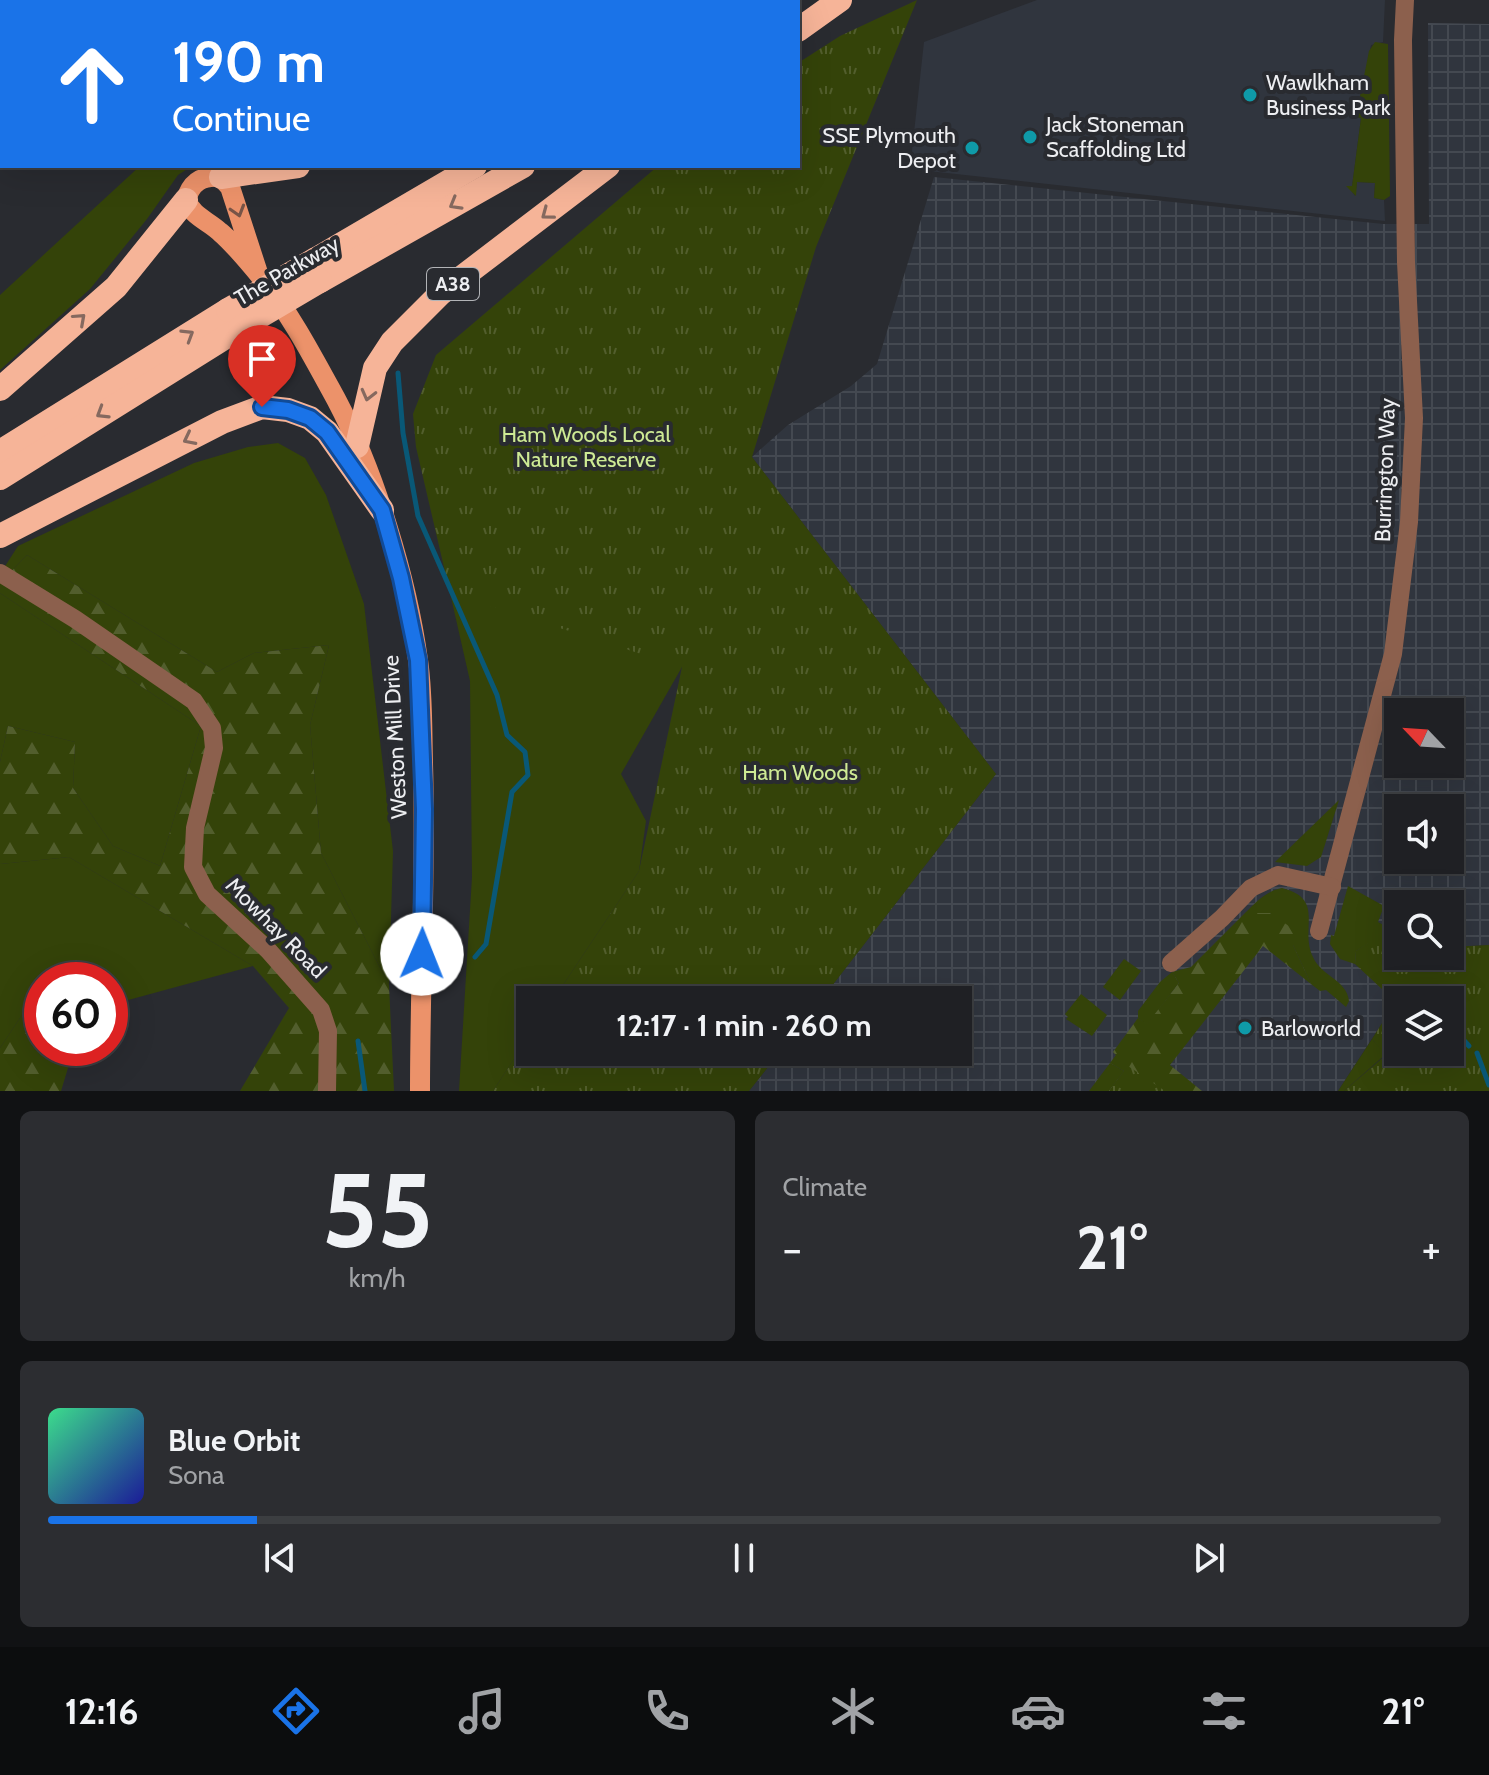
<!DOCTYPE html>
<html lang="en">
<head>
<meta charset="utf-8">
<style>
  :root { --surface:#1f2024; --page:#2c2d31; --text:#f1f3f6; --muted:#a1a3a6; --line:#3c3e41; --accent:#1a73e8 }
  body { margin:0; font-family:Cabin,sans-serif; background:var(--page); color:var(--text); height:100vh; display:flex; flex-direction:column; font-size:30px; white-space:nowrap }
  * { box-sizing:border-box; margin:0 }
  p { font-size:26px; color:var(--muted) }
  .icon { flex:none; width:44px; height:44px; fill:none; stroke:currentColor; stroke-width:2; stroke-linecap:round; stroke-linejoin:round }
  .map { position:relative; height:1091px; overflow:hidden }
  .sheet { display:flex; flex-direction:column; gap:20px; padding:20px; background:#111214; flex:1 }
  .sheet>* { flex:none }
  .hud { position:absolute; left:0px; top:0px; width:800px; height:168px; box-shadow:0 8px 32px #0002,0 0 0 2px var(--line); background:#1a73e8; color:#fff; overflow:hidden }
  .needle { width:52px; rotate:295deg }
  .controls { position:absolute; left:1384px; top:698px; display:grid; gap:16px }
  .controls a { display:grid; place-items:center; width:80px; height:80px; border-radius:0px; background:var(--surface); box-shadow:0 8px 32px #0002,0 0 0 2px var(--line); font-size:40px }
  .speed { position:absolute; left:24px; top:962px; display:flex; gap:16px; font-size:40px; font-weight:700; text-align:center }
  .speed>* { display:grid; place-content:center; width:104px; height:104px; border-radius:50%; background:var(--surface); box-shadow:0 8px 32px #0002,0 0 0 2px var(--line); line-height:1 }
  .speed .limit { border:12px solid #d22; background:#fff; color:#111 }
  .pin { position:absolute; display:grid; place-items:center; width:68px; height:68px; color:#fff; margin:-82px -34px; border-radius:50% 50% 50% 0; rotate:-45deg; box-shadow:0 0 8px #0007 }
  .pin .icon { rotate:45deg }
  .me { position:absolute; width:88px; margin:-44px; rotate:1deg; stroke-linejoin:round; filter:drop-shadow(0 0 6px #0008) }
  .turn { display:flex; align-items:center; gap:28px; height:168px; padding:0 40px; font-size:36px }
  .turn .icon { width:104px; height:104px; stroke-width:2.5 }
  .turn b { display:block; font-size:56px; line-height:68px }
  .big { font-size:60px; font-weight:700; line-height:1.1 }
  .sheet .widget { flex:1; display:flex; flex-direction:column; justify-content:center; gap:12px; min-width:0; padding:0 28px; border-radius:12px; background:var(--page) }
  .sheet .dial { align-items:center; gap:0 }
  .dial b { font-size:104px; line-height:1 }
  .song { display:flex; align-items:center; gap:24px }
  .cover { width:96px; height:96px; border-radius:12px; background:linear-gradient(135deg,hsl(150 70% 55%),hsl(240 70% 35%)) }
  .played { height:8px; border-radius:4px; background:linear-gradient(90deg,var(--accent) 15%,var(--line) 15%) }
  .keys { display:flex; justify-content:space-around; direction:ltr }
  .heat { display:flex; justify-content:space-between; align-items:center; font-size:44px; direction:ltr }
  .sheet .tiles { flex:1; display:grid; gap:20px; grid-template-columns:1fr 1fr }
  .widget:last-child { grid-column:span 2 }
  .trip { position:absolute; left:516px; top:986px; width:456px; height:80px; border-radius:0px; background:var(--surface); box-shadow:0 8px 32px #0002,0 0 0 2px var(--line); font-weight:700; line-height:80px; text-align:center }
  .dock { display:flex; height:128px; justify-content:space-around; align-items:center; background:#0c0d0e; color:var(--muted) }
  .dock .icon { width:56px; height:56px }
  .dock .current { color:var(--accent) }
  .dock b { font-size:36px; color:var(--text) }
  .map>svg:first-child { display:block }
</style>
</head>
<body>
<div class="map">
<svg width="1489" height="1091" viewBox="0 0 1489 1091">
  <defs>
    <pattern id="industrial-grid" width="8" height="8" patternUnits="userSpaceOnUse" patternTransform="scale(2)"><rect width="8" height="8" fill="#30353e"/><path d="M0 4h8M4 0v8" fill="none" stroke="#444951"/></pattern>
    <pattern id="forest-firs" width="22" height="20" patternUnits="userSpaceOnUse" patternTransform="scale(2)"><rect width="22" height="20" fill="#344309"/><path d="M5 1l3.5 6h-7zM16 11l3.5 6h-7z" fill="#525e2d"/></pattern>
    <pattern id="park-tufts" width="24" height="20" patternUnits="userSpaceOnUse" patternTransform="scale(2)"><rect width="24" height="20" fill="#344309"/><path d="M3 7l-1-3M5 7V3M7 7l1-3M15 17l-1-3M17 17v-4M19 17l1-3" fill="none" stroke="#525e2d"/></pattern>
  </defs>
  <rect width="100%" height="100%" fill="#292b30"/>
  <!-- built -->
  <polygon fill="#30353e" points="1037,0 1385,0 1383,42 1371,45 1356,117 1361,118 1352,187 1348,186 1355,196 1357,182 1375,183 1374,198 1384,200 1385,221 910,169 924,42"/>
  <!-- industrial -->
  <path fill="url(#industrial-grid)" fill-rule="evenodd" d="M1428,23L1489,24V945L1450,947V904H1398V932L1394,931L1355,964L1390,995L1384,1020L1338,1091H1165L1128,1067L1109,1091H749L780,1052H958V1000H821L996,774L752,457L788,425L851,386L877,364L934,177L1383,224H1429ZM1398,712H1450V764H1398ZM1398,808H1450V860H1398Z"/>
  <!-- green -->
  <g fill="#344309">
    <polygon points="307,0 680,0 304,2"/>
    <polygon points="1375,42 1388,44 1390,196 1384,200 1374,198 1375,183 1357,182 1356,196 1346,186 1352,186 1361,118 1356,117 1369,51"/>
    <polygon points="140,166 192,166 178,175 147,219 90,289 0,370 0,295"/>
    <polygon points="278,443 305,458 326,495 364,604 393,851 389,985 321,853 310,725 329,645 254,653 217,672 27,555 0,583 0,574 18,546 194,463 248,447"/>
    <polygon points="575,541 682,667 621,774 646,821 639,871 553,1000 530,1000 530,1035 493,1091 459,1091 472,877 470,681 450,593"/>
    <polygon points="0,593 201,726 160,866 113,846 73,788 75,742 8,726 0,762"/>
    <polygon points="1339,800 1321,857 1307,866 1275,862"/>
    <polygon points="69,857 253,966 110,1005 110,980 55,980 49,975 46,980 42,980 42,985 0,1048 0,864"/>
    <polygon points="1348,886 1384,906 1378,922 1394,931 1389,943 1375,939 1356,951 1355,964 1340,959 1330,944 1331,935 1334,936"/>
    <path d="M1282,888C1326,899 1299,929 1313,957C1321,976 1347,980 1349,1001L1346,1007L1326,990L1320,991L1311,984L1293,945L1270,913H1245C1256,902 1266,891 1282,888Z"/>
    <polygon points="1124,959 1141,971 1120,1000 1103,987"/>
    <polygon points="1172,972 1179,983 1147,1025 1138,1018 1138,1011 1160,982"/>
    <polygon points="1081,994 1107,1015 1092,1036 1066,1019 1068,1017 1065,1014"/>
    <polygon points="1372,1039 1386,1054 1344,1091 1338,1091"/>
    <polygon points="1110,1063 1124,1071 1109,1091 1089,1091"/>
  </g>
  <!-- forest -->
  <g fill="url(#forest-firs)">
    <polygon points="27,555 217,672 254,653 329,645 310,725 321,853 389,985 394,1091 240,1091 289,1008 253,966 69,857 0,864 0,762 8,726 75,742 73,788 113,846 160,866 201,726 0,593 0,583"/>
    <polygon points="1245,913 1270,913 1299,933 1293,945 1311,984 1263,946 1170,1065 1202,1091 1109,1091 1124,1071 1110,1063 1116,1055 1113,1052 1138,1018 1147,1024 1179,983 1172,972 1191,967"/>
    <polygon points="42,985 42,1048 74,1048 61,1091 0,1091 0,1048"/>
  </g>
  <!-- park -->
  <g fill="url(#park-tufts)">
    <polygon points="917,0 816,247 752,457 996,774 821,1000 553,1000 639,871 682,667 450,593 416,447 413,414 436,355 658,166 798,166 798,63 840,36"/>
    <polygon points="1394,931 1398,932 1398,956 1450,956 1450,947 1489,945 1489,1091 1344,1091 1386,1055 1372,1039 1384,1020 1392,1024 1398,1016 1398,1052 1450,1052 1450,1000 1398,1000 1398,1004 1355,964 1356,951 1375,938 1389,942"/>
    <polygon points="530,1035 530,1052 780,1052 749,1091 493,1091"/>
    <polygon points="1128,1066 1165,1091 1109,1091"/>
  </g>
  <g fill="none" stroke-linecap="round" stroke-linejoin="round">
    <!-- stream -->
    <g stroke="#095877" stroke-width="5">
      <polyline points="412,2 415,0"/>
      <polyline points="398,373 403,433 418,516 497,695 507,735 525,752 528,775 512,792 486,944 475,957"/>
      <polyline points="1459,1035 1469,1046"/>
      <polyline points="358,1041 365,1091"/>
      <polyline points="1477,1053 1489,1085"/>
    </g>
    <!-- minor -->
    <g stroke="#8c604d" stroke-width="18">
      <polyline points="40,2 41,0"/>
      <polyline points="177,2 179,0"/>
      <polyline points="0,146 2,143"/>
      <polyline points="0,573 75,619 194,701 212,728 214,748 195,828 193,867 207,894 268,950 321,1010 328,1031 327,1091"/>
      <polyline points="1319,931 1393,654 1409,522 1414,418 1406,262 1403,40 1405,0"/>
      <polyline points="1171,963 1222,918 1251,888 1278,875 1332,887"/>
    </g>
    <!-- major -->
    <path stroke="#ec926a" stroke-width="20" d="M258,273L230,187L221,177C202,175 191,182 186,200C193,217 207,220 220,232C233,243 246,259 257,272C289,311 313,357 337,401C375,473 407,579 418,660C423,694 422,730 423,763C426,873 420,982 420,1091"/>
    <!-- highway -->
    <g stroke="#f6b498" stroke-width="24">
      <polyline points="726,2 731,0"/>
      <polyline points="781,2 785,0"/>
      <polyline points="798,30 840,0"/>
      <polyline points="221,177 298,166"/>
      <polyline points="316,259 475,166"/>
      <polyline points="320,281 523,166"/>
      <polyline points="0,389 116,287 186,200"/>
      <polyline points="357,446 375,368 392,342 440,294 608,166"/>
      <polyline points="0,452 228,310"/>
      <polyline points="0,478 240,328"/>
      <polyline points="0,536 222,422 262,407 288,410 310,418 327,432 382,510"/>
    </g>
    <!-- highway-bridge -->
    <g stroke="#f6b498" stroke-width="24">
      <polyline points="228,310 316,259"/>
      <polyline points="240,328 320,281"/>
    </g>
  </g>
  <!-- one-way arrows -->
  <defs><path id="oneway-chevron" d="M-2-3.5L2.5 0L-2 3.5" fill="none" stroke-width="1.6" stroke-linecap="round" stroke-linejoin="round" transform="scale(2)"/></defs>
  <g stroke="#85695f">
    <use href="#oneway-chevron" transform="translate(455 204) rotate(150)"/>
    <use href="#oneway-chevron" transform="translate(547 214) rotate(143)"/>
    <use href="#oneway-chevron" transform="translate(80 319) rotate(-42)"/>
    <use href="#oneway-chevron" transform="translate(188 335) rotate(-32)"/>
    <use href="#oneway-chevron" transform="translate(368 395) rotate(104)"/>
    <use href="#oneway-chevron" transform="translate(102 413) rotate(148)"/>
    <use href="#oneway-chevron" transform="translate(189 439) rotate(153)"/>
  </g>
  <use stroke="#775447" href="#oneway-chevron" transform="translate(238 211) rotate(73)"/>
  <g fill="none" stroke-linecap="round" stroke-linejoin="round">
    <defs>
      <polyline id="route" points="262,407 288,410 310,418 327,432 382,510 401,578 418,660 424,809 422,954"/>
    </defs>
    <!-- route casing -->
    <use href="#route" stroke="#114b97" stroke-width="20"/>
    <!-- route -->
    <use href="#route" stroke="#1a73e8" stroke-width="14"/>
  </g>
  <!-- markers -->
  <g fill="#0f9aa8" stroke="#292b30" stroke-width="3">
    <circle cx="1250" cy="95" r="8"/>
    <circle cx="1030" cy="137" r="8"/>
    <circle cx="972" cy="148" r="8"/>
    <circle cx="1245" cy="1028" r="8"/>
  </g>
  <g text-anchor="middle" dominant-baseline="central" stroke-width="8" stroke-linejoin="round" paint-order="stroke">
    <!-- shield labels -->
    <rect fill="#292b30" stroke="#b2b4b7" stroke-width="2" x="427" y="268" width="52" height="32" rx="6"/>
    <g font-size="20" font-weight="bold" fill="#edeef1">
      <text x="453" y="284">A38</text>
    </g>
    <!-- poi labels -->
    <g font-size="22" fill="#edeef1" stroke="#292b30" text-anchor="start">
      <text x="1266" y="82">Wawlkham<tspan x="1266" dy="25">Business Park</tspan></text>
      <text x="1046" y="124">Jack Stoneman<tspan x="1046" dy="25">Scaffolding Ltd</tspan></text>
      <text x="956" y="135" text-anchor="end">SSE Plymouth<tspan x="956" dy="25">Depot</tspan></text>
      <text x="1261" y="1028">Barloworld</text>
    </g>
    <!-- street labels -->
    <g font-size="22" fill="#edeef1" stroke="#292b30">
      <text transform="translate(287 271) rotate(-30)">The Parkway</text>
      <text transform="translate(1385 470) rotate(-88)">Burrington Way</text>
      <text transform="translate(395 737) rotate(-93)">Weston Mill Drive</text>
      <text transform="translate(276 928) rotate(45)">Mowhay Road</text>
    </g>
    <!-- park labels -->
    <g font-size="22" fill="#ceea94" stroke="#292b30">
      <text x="586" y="434">Ham Woods Local<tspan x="586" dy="25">Nature Reserve</tspan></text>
      <text x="800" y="772">Ham Woods</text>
    </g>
  </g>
</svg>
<div class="controls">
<a><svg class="needle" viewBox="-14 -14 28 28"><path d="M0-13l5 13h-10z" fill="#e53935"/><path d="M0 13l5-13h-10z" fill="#a1a3a6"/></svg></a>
<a><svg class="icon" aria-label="sound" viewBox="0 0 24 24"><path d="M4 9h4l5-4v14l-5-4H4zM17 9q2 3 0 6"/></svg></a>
<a><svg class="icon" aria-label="search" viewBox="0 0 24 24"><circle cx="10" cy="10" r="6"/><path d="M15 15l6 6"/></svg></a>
<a><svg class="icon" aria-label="layers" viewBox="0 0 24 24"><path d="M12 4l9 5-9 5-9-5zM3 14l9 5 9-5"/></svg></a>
</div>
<div class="speed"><div class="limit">60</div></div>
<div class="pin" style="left:262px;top:407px;background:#d93025"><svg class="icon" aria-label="arrive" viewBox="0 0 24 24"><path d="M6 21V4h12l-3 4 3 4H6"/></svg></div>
<svg class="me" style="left:422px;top:954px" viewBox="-20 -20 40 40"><circle r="19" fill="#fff"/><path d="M0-13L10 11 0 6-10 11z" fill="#1a73e8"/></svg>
<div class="trip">12:17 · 1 min · 260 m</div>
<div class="hud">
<div class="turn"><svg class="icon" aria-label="ahead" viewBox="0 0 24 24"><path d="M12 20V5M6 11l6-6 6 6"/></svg><div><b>190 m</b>Continue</div></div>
</div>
</div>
<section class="sheet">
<div class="tiles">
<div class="widget dial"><b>55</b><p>km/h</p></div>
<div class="widget"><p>Climate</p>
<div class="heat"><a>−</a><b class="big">21°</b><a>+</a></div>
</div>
<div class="widget">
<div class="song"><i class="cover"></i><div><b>Blue Orbit</b><p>Sona</p></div></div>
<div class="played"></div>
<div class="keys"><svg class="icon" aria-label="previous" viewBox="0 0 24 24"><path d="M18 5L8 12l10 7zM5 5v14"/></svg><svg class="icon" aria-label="pause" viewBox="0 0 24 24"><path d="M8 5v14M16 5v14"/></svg><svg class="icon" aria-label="next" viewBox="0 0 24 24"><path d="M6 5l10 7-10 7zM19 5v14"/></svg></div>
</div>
</div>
</section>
<nav class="dock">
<b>12:16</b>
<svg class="icon current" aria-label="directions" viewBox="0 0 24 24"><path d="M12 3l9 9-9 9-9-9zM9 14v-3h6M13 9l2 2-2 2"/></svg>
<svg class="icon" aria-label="music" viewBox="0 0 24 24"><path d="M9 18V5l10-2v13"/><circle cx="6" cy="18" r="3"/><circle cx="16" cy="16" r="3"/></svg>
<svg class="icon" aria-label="phone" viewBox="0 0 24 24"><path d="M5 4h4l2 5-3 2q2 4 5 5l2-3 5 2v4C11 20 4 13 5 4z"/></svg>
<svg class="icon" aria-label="climate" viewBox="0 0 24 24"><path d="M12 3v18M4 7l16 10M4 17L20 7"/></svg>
<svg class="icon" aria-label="car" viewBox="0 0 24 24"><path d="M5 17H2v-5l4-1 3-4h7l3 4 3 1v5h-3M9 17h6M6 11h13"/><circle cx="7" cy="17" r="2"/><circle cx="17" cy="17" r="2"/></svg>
<svg class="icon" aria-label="filters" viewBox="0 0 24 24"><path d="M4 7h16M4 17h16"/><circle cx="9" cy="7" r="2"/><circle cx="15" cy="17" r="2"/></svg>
<b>21°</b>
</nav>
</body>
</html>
